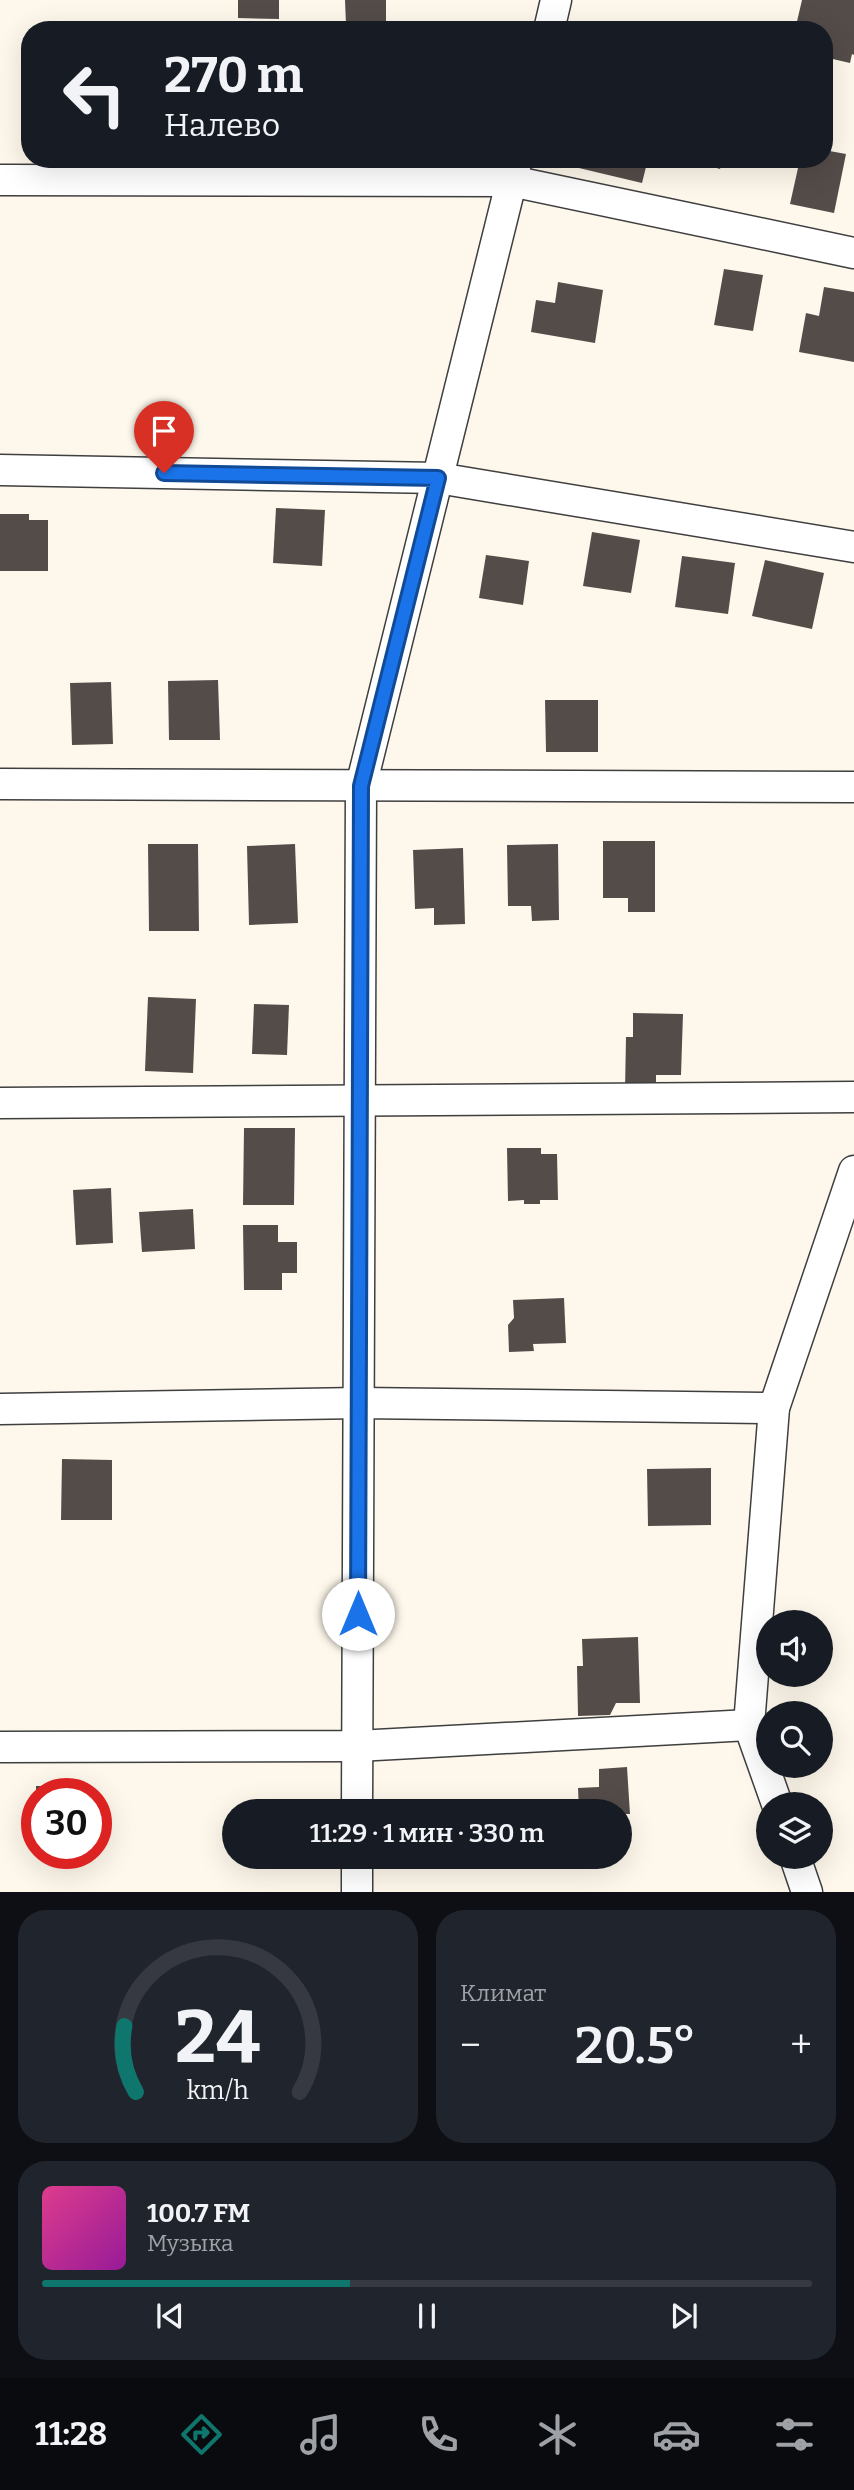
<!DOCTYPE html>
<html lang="ru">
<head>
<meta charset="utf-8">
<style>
  :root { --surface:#171b24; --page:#20242c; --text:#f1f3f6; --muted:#9ea1a6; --line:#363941; --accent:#0f766e }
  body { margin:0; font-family:Bitter,serif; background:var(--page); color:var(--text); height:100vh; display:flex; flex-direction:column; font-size:26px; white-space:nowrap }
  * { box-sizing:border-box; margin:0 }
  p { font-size:23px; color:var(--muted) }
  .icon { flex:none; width:38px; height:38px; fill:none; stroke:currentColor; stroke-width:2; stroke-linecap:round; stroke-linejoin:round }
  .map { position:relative; height:1892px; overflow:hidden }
  .details { display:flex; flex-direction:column; gap:18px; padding:18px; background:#0d0f14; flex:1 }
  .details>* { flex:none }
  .top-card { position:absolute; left:21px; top:21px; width:812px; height:147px; border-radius:28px; box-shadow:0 7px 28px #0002; background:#171b24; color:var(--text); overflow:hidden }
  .fabs { position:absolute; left:756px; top:1610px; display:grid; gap:14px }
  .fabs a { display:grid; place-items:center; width:77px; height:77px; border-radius:50%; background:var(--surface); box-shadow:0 7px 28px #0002; font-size:35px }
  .speed { position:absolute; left:21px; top:1778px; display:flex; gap:14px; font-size:35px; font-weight:700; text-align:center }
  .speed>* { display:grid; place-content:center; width:91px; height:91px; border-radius:50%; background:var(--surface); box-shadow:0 7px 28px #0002; line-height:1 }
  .speed .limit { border:10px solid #d22; background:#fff; color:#111 }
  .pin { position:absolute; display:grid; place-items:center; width:60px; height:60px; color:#fff; margin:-72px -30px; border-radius:50% 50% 50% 0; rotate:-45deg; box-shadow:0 0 7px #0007 }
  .pin .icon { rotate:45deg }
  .me { position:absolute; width:77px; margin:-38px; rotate:0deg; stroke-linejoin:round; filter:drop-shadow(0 0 5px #0008) }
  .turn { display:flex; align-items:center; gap:24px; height:147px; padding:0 28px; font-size:32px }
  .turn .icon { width:91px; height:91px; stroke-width:2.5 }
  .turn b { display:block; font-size:49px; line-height:60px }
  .big { font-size:52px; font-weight:600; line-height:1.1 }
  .details .tile { flex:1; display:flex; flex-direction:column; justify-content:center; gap:10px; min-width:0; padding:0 24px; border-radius:28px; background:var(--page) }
  .details .dial { align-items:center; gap:0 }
  .dial svg { height:182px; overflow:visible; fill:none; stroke:var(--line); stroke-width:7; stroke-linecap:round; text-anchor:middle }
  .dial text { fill:var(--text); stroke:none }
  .song { display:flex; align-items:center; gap:21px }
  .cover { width:84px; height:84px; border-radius:10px; background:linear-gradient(135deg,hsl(330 70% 55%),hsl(300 70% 35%)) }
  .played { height:7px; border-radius:4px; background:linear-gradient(90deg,var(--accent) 40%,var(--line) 40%) }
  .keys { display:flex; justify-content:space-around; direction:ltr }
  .heat { display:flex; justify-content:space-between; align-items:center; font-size:38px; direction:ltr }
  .details .tiles { flex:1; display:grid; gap:18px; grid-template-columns:1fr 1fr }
  .tile:last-child { grid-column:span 2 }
  .trip { position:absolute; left:222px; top:1799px; width:410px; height:70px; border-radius:35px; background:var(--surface); box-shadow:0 7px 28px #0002; font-weight:600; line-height:70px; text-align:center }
  .menu { display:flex; height:112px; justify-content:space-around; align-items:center; background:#090b0e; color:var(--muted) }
  .menu .icon { width:49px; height:49px }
  .menu .current { color:var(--accent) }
  .menu b { font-size:32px; color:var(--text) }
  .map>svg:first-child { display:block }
</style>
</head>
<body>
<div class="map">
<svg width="854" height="1892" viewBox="0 0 854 1892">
  <rect width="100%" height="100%" fill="#fef8ec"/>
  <!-- building -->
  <g fill="#544c49">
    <polygon points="238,0 279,0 279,19 238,18"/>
    <polygon points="345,0 386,0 386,23 346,25"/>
    <polygon points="802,0 854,0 854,55 852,54 850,63 824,57 824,30 795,30"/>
    <polygon points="824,150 846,154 834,213 790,204 800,159 824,159"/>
    <polygon points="563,159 648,159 642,183 562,164"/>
    <polygon points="686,159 723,159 720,169"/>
    <polygon points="724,269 763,275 753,331 714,325"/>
    <polygon points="558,282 603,290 595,343 531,332 536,300 555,303"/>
    <polygon points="824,287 854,292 854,362 799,352 806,313 819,316"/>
    <polygon points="276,508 325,510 322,566 273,563"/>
    <polygon points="0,514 29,514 29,520 48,520 48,571 0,571"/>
    <polygon points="592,532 640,540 631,593 583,586"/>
    <polygon points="486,555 529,561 523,605 479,598"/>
    <polygon points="682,556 735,563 728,614 675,607"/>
    <polygon points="765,560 824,573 812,629 752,616"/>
    <polygon points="218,680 220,740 169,740 168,681"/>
    <polygon points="111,682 113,744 72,745 70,683"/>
    <polygon points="545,700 598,700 598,752 546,752"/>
    <polygon points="603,841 655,841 655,912 628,912 628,898 603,898"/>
    <polygon points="148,844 198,844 199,931 149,931"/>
    <polygon points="295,844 298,923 249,925 247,846"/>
    <polygon points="558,844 559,920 532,921 531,906 508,906 507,845"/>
    <polygon points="463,848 465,924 434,925 434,908 415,909 413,850"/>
    <polygon points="148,997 196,999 193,1073 145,1071"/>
    <polygon points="254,1004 289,1005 287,1055 252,1054"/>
    <polygon points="633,1013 683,1014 681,1075 656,1075 656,1091 625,1090 626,1037 633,1037"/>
    <polygon points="244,1128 295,1128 294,1205 243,1205"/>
    <polygon points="507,1148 541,1148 541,1154 557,1154 558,1200 540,1200 540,1204 524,1204 524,1200 508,1201"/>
    <polygon points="111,1188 113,1243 76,1245 73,1190"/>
    <polygon points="193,1209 195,1249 142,1252 139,1212"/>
    <polygon points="243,1225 278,1225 278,1242 297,1242 297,1273 282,1273 282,1290 244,1290"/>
    <polygon points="564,1298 566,1343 533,1344 534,1351 509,1352 508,1325 514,1318 513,1300"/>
    <polygon points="62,1459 112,1460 112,1520 61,1520"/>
    <polygon points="711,1468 711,1525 648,1526 647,1469"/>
    <polygon points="638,1637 640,1703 616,1703 610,1715 578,1716 577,1666 583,1666 582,1639"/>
    <polygon points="627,1767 630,1814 622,1814 623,1834 620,1834 620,1811 579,1811 578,1788 599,1787 599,1769"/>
    <rect x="36" y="1786" width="44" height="8"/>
  </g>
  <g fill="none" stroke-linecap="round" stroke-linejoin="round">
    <defs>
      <g id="street">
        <polyline points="549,30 556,0"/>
        <polyline points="0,180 511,181 854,253"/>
        <polyline points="0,470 438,478 854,547"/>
        <polyline points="0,784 854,787"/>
        <polyline points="0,1103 854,1097"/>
        <polyline points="0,1409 359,1403 774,1408"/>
        <polyline points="0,1747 357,1746 749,1725"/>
        <polyline points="777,1804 749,1725 774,1408 854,1171"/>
        <polyline points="357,1811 361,786 517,159"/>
        <polyline points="795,1857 807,1892"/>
        <polyline points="357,1892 357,1857"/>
      </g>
    </defs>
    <!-- street casing -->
    <use href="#street" stroke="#3f3f3f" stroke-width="33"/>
    <!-- street -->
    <use href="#street" stroke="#fff" stroke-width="30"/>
  </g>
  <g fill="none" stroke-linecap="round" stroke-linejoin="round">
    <defs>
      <polyline id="route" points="164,473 438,478 361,786 358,1614"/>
    </defs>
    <!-- route casing -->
    <use href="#route" stroke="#114b97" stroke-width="18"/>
    <!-- route -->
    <use href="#route" stroke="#1a73e8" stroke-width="12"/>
  </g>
</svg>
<div class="fabs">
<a><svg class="icon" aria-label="sound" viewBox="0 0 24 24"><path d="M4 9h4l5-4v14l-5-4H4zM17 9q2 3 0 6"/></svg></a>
<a><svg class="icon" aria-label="search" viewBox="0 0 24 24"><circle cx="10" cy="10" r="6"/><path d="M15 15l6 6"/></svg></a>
<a><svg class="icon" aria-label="layers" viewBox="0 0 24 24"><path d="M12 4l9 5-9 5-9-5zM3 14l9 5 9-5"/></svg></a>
</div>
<div class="speed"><div class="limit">30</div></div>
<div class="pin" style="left:164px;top:473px;background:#d93025"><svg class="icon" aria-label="arrive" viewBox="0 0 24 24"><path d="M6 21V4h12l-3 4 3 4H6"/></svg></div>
<svg class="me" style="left:358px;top:1614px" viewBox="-20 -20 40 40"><circle r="19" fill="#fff"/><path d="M0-13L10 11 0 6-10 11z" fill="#1a73e8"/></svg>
<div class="trip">11:29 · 1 мин · 330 m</div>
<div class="top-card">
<div class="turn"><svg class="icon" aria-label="left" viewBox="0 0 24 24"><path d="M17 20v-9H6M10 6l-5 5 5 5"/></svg><div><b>270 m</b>Налево</div></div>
</div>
</div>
<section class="details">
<div class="tiles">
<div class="tile dial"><svg viewBox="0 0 100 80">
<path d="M14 69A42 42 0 1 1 86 69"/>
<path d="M14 69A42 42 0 0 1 9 40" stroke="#0f766e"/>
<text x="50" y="56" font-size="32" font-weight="700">24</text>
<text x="50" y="72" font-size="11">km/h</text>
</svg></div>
<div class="tile"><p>Климат</p>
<div class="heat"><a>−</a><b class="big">20.5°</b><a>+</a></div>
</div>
<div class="tile">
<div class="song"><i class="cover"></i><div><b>100.7 FM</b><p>Музыка</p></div></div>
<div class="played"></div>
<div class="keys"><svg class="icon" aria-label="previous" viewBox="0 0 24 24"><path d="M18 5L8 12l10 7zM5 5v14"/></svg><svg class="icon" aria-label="pause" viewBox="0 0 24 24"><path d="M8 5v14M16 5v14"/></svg><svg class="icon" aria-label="next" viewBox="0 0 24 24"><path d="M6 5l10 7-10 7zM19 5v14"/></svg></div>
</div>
</div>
</section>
<nav class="menu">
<b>11:28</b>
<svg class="icon current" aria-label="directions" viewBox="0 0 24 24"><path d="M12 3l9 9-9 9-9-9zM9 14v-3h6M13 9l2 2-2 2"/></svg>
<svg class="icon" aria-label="music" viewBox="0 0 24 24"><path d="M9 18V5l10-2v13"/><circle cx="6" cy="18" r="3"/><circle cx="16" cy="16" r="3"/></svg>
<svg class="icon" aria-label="phone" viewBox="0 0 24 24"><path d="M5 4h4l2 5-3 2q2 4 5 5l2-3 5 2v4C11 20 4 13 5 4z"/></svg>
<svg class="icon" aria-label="climate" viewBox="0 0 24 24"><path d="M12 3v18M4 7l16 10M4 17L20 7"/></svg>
<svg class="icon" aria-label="car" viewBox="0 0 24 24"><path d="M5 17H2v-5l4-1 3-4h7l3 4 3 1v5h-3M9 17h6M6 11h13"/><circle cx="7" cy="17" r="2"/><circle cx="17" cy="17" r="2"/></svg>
<svg class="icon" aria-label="filters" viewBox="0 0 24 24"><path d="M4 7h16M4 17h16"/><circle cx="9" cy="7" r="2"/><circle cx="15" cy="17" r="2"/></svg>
</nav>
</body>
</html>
